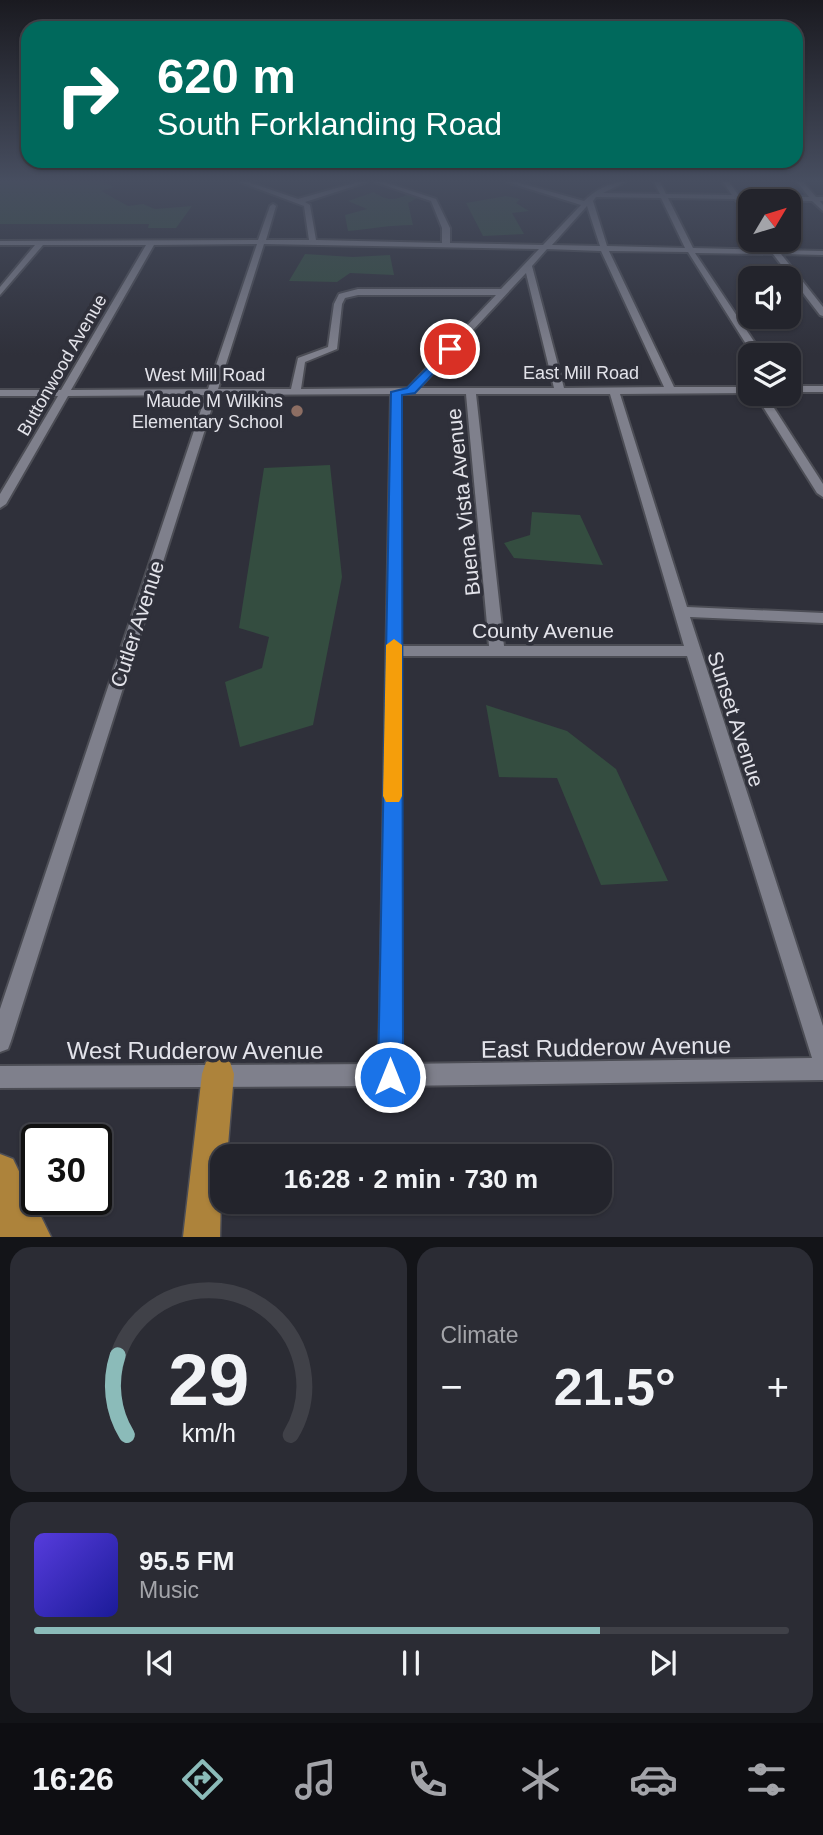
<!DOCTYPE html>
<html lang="en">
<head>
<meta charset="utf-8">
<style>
  :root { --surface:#23242c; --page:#2b2c34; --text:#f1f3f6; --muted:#a3a4a9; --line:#404148; --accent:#8bbbb9 }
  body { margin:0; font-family:Arial,sans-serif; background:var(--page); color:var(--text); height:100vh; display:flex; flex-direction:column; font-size:26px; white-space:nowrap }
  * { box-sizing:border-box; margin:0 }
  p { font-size:23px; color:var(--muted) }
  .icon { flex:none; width:38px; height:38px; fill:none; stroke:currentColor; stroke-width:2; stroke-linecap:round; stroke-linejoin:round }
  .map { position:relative; height:1237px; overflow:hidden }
  .side { display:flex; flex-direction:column; gap:10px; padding:10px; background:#131418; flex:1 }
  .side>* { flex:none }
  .guide { position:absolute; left:21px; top:21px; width:782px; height:147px; border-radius:21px; box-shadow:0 2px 5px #0004,0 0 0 2px var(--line); background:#00695c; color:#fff; overflow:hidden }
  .needle { width:46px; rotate:52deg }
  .controls { position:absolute; left:738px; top:189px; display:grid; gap:14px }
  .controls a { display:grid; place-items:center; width:63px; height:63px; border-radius:14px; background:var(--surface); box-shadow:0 2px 5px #0004,0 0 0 2px var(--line); font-size:35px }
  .speed { position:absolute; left:21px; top:1124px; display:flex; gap:14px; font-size:35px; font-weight:700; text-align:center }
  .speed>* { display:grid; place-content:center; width:91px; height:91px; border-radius:50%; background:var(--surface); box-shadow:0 2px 5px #0004,0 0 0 2px var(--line); line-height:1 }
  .speed .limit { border:4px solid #111; border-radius:10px; background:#fff; color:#111 }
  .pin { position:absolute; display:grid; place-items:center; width:60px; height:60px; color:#fff; margin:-30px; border:4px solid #fff; border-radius:50%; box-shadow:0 2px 7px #0007 }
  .me { position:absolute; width:77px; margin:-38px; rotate:0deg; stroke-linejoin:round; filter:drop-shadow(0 0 5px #0008) }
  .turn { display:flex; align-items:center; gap:24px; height:147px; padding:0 21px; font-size:32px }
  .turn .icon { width:91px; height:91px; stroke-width:2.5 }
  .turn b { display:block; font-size:49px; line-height:60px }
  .big { font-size:52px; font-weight:600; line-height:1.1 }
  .side .widget { flex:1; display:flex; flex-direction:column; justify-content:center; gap:10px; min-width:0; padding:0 24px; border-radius:21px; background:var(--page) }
  .side .dial { align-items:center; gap:0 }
  .dial svg { height:182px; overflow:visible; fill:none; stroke:var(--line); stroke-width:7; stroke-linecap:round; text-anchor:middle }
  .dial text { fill:var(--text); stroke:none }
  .song { display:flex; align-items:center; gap:21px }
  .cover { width:84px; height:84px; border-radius:10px; background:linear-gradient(135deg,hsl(250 70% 55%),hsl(240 70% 35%)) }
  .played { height:7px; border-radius:4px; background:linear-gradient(90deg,var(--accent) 75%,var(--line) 75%) }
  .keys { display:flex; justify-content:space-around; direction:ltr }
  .heat { display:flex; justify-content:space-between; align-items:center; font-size:38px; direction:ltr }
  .side .tiles { flex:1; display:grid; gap:10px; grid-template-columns:1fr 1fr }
  .widget:last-child { grid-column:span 2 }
  .trip { position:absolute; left:210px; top:1144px; width:402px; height:70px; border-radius:21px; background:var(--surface); box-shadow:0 2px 5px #0004,0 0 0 2px var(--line); font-weight:600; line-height:70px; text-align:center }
  .tab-bar { display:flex; height:112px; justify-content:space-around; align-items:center; background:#0e0e12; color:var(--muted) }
  .tab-bar .icon { width:49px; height:49px }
  .tab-bar .selected { color:var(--accent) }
  .tab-bar b { font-size:32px; color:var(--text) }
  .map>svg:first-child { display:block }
</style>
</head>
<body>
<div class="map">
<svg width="823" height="1237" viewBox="0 0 823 1237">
  <rect width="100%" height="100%" fill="#2f303a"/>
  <!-- green -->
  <g fill="#344d40">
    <polygon points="0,182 102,182 114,187 101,191 128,206 143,204 155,209 192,206 176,228 148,228 149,224 0,224"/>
    <path d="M374,192C386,201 395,201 408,194L419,197L408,203L413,225C390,225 370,229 348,231L345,215L367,209L348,201Z"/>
    <polygon points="506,196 520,199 516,203 529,211 512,213 524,234 483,236 466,203"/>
    <polygon points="305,254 353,257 390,255 394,275 350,273 337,282 289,281"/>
    <polygon points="330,465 342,577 313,725 240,747 225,682 262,668 269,637 239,628 264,468"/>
    <polygon points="532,512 580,515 603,565 514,558 504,543 530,535"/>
    <polygon points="486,705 567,731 616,769 668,881 601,885 557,778 499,777"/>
  </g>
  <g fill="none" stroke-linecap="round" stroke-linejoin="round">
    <defs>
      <g id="minor">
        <path d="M240,182H248L298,199L358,182H367L305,202L310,205L316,240L442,243V228L431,201L375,182H384L436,199L450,228V243L543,245L581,205L507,182H516L584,201C594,191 611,181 625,182L603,193L660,194L654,182H660L666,194L732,195L723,182H729L739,196L809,197L797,182H803L816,197H823V201H820L823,205V211L812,201L742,200L751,211V218L735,199L668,198L693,248L770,250L763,240H771L778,250L823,251V255L781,254L823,307V316L820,315L773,254L695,253L763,355H753L688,252L609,251L674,387H751V393L620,394L687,607L823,613V623L690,617L823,1026V1080L395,1086L390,1088L385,1086L0,1088V1066L379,1064L391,394L216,395L11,1041L8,1049L0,1052V1009L206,395L68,396L6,504L0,508V494L58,396H0V390H61L146,245H43L0,295V287L35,245H0V241L258,240L270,206L273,204L276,206L266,240H309L304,206ZM596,197L661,198L685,248L607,246L593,201ZM587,206L600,246L552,245ZM257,244L208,389L71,390L154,245ZM264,244L539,249L501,289H358L339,294L334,304L328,347L298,358L291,389H218ZM547,249L601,251L664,387L564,388L532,266ZM526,273L554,388H419ZM358,295H496L408,388L301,389L305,362L337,349L342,304L345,298ZM401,394H466L489,646H401ZM476,394H610L684,646H504ZM401,656H687L812,1058L401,1064Z"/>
        <rect x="789" y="386" width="34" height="6"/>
        <polygon points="755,394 765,394 823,484 823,497 817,493"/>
      </g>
      <g id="highway">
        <polygon points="218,1058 230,1062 234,1074 227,1157 222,1157 220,1237 183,1237 202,1074 206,1062"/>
        <polygon points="0,1154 13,1159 51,1237 0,1237"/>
      </g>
    </defs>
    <!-- minor casing -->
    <use href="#minor" stroke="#4c4d55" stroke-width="4"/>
    <!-- highway casing -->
    <use href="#highway" stroke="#4c4d55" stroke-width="3"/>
    <!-- minor -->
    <use href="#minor" fill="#7f808c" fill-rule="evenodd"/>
    <!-- highway -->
    <use href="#highway" fill="#ad833b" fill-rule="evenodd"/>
  </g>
  <!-- sky -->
  <linearGradient id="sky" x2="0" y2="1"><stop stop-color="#1a1a20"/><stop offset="0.51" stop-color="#474e60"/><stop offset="1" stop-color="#474e60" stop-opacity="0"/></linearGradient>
  <rect width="823" height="355" fill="url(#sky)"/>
  <!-- route -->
  <polygon fill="#1a73e8" stroke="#114b97" stroke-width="2" points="450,346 456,349 454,351 415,393 402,395 403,1077 399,1086 390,1090 381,1086 378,1077 391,392 407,388"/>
  <!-- slow -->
  <polygon fill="#f59e0b" points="394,639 402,645 402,796 399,802 386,802 383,796 386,645"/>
  <!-- markers -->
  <circle fill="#8d6e63" stroke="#2f303a" stroke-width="2.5" cx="297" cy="411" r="7"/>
  <g text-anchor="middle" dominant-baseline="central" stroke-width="7" stroke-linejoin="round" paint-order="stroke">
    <!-- far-street labels -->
    <g font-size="18" fill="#e3e3ea" stroke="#2f303a">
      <text transform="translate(62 365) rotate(-60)">Buttonwood Avenue</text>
      <text x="581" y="373">East Mill Road</text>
      <text x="205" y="375">West Mill Road</text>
    </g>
    <!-- far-poi labels -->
    <g font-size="18" fill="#e3e3ea" stroke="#2f303a" text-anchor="end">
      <text x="283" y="401">Maude M Wilkins<tspan x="283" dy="21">Elementary School</tspan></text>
    </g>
    <!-- street labels -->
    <g font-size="21" fill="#e3e3ea" stroke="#2f303a">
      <text transform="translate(463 502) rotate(-96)">Buena Vista Avenue</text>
      <text transform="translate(137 624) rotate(-72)">Cutler Avenue</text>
      <text x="543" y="630">County Avenue</text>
      <text transform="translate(736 719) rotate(72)">Sunset Avenue</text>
    </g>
    <!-- near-street labels -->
    <g font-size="24" fill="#e3e3ea" stroke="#2f303a">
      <text transform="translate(606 1047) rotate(-1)">East Rudderow Avenue</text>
      <text x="195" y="1050">West Rudderow Avenue</text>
    </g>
  </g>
</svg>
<div class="controls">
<a><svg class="needle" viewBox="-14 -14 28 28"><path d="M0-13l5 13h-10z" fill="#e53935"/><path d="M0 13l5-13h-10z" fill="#a3a4a9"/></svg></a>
<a><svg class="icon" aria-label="sound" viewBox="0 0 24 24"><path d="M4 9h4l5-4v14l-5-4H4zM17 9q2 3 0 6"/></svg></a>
<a><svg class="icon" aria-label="layers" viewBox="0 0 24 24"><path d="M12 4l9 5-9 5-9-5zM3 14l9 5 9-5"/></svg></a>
</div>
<div class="speed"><div class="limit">30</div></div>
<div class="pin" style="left:450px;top:349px;background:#d93025"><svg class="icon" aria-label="arrive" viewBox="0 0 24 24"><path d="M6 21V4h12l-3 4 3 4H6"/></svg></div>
<svg class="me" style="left:390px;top:1077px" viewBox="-20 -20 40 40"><circle r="17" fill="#1a73e8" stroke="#fff" stroke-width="3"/><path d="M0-11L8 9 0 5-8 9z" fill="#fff"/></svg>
<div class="trip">16:28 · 2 min · 730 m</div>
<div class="guide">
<div class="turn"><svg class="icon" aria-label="right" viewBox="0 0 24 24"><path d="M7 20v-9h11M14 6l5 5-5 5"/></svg><div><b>620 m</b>South Forklanding Road</div></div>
</div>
</div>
<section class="side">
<div class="tiles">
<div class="widget dial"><svg viewBox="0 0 100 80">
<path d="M14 69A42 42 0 1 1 86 69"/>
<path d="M14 69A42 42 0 0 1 10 34" stroke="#8bbbb9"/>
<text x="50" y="56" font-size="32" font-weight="700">29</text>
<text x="50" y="72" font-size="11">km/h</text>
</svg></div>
<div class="widget"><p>Climate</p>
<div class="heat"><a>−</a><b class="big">21.5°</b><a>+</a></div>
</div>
<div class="widget">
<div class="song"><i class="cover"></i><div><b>95.5 FM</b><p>Music</p></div></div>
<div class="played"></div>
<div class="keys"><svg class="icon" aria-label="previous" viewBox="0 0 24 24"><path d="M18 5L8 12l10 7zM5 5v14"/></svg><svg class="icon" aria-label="pause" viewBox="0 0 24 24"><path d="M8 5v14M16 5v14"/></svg><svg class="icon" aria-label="next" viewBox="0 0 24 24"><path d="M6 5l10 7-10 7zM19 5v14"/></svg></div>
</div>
</div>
</section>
<nav class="tab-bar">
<b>16:26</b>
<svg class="icon selected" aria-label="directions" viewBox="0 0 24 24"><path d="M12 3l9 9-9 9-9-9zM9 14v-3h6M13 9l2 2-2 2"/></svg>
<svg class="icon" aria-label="music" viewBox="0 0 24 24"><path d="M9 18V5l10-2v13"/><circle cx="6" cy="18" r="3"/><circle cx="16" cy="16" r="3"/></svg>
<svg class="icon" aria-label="phone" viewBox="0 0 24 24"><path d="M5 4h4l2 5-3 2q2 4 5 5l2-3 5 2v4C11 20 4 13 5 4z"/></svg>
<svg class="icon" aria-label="climate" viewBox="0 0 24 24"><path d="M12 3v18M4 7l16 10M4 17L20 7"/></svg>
<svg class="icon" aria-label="car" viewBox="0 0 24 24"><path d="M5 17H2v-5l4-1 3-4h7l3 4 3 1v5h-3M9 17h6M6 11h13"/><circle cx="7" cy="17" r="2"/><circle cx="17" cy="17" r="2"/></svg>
<svg class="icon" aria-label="filters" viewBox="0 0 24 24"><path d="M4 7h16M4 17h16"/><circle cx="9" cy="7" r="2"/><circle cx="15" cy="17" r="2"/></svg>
</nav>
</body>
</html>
